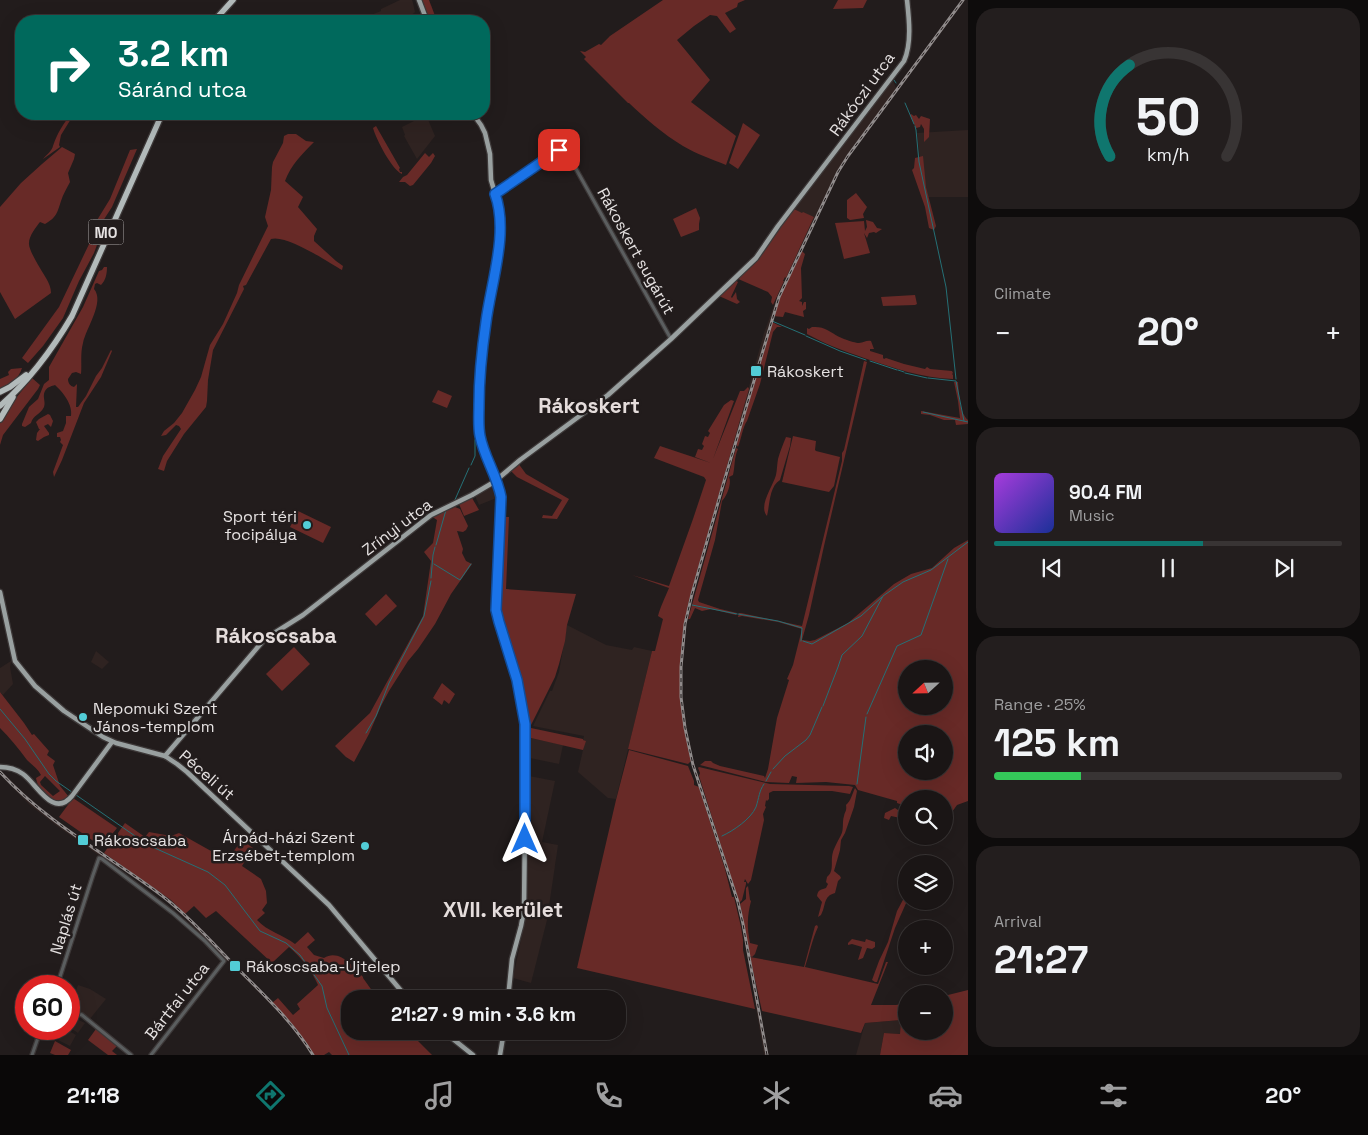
<!DOCTYPE html>
<html lang="en">
<head>
<meta charset="utf-8">
<style>
  :root { --surface:#1a1515; --page:#231e1e; --text:#f1f3f6; --muted:#9f9fa0; --line:#383434; --accent:#0f766e }
  body { margin:0; font-family:"Space Grotesk",sans-serif; background:var(--page); color:var(--text); height:100vh; display:flex; flex-direction:column; font-size:19px; white-space:nowrap }
  * { box-sizing:border-box; margin:0 }
  p { font-size:16px; color:var(--muted) }
  .icon { flex:none; width:28px; height:28px; fill:none; stroke:currentColor; stroke-width:2; stroke-linecap:round; stroke-linejoin:round }
  .map { position:relative; flex:1; overflow:hidden }
  .side { display:flex; flex-direction:column; gap:8px; padding:8px; background:#0e0c0c; width:400px }
  .side>* { flex:none }
  .top-card { position:absolute; left:15px; top:15px; width:475px; height:105px; border-radius:20px; box-shadow:0 5px 20px #0002,0 0 0 1px var(--line); background:#00695c; color:#fff; overflow:hidden }
  .needle { width:32px; rotate:248deg }
  .tools { position:absolute; left:898px; top:660px; display:grid; gap:10px }
  .tools a { display:grid; place-items:center; width:55px; height:55px; border-radius:50%; background:var(--surface); box-shadow:0 5px 20px #0002,0 0 0 1px var(--line); font-size:25px }
  .speed { position:absolute; left:15px; top:975px; display:flex; gap:10px; font-size:25px; font-weight:700; text-align:center }
  .speed>* { display:grid; place-content:center; width:65px; height:65px; border-radius:50%; background:var(--surface); box-shadow:0 5px 20px #0002,0 0 0 1px var(--line); line-height:1 }
  .speed .limit { border:8px solid #d22; background:#fff; color:#111 }
  .pin { position:absolute; display:grid; place-items:center; width:42px; height:42px; color:#fff; margin:-21px; border-radius:10px; box-shadow:0 2px 8px #0006 }
  .me { position:absolute; width:55px; margin:-28px; rotate:0deg; stroke-linejoin:round; filter:drop-shadow(0 0 4px #0008) }
  .turn { display:flex; align-items:center; gap:18px; height:105px; padding:0 20px; font-size:22px }
  .turn .icon { width:65px; height:65px; stroke-width:2.5 }
  .turn b { display:block; font-size:35px; line-height:42px }
  .big { font-size:38px; font-weight:600; line-height:1.1 }
  .side .tile { flex:1; display:flex; flex-direction:column; justify-content:center; gap:8px; min-width:0; padding:0 18px; border-radius:20px; background:var(--page) }
  .side .dial { align-items:center; gap:0 }
  .dial svg { height:130px; overflow:visible; fill:none; stroke:var(--line); stroke-width:7; stroke-linecap:round; text-anchor:middle }
  .dial text { fill:var(--text); stroke:none }
  .song { display:flex; align-items:center; gap:15px }
  .cover { width:60px; height:60px; border-radius:8px; background:linear-gradient(135deg,hsl(280 70% 55%),hsl(230 70% 35%)) }
  .played { height:5px; border-radius:2px; background:linear-gradient(90deg,var(--accent) 60%,var(--line) 60%) }
  .keys { display:flex; justify-content:space-around; direction:ltr }
  .heat { display:flex; justify-content:space-between; align-items:center; font-size:28px; direction:ltr }
  .charge { height:8px; border-radius:4px; background:linear-gradient(90deg,#34c759 25%,var(--line) 0) }
  .trip { position:absolute; left:341px; top:990px; width:285px; height:50px; border-radius:20px; background:var(--surface); box-shadow:0 5px 20px #0002,0 0 0 1px var(--line); font-weight:600; line-height:50px; text-align:center }
  .menu { display:flex; height:80px; justify-content:space-around; align-items:center; background:#0a0808; color:var(--muted) }
  .menu .icon { width:35px; height:35px }
  .menu .active { color:var(--accent) }
  .menu b { font-size:22px; color:var(--text) }
  main { display:flex; flex:1; min-height:0 }
  .map>svg:first-child { display:block }
</style>
</head>
<body>
<main>
<div class="map">
<svg width="968" height="1055" viewBox="0 0 968 1055">
  <rect width="100%" height="100%" fill="#221c1c"/>
  <!-- built -->
  <g fill="#2f2321">
    <polygon points="400,0 412,0 413,3 415,12 406,20 399,19 397,21 356,21 381,11 381,9"/>
    <polygon points="962,0 965,0 849,156 839,172 779,297 753,387 746,407 689,608 683,643 681,667 682,697 686,728 693,760 738,902 744,924 767,1055 764,1055 742,924 736,902 693,766 683,728 680,697 679,667 684,624 691,593 764,333 777,297 814,217 802,214 794,209 890,80 893,81 896,88"/>
    <polygon points="426,115 435,136 417,159 404,136 405,135 402,127"/>
    <polygon points="968,130 968,197 928,197 920,159 917,133"/>
    <polygon points="492,486 499,497 479,505 475,496"/>
    <polygon points="567,625 606,645 632,650 634,647 652,651 616,799 608,798 578,772 585,741 583,740 584,736 533,726 550,691 552,691 559,672"/>
    <polygon points="96,651 109,662 102,669 91,662"/>
    <polygon points="11,661 10,667 13,684 3,695 0,692 0,668"/>
    <polygon points="531,738 563,745 559,764 530,758"/>
    <polygon points="0,770 33,802 59,822 171,901 252,982 294,1026 314,1055 311,1055 292,1028 276,1010 170,903 125,871 97,854 57,826 30,805 9,784 0,774"/>
    <polygon points="529,776 555,781 542,842 558,845 547,920 531,983 513,978 527,911 527,798"/>
    <polygon points="78,985 90,989 106,999 89,1020 69,1010"/>
    <polygon points="70,1016 85,1023 78,1033 69,1027 69,1020"/>
    <polygon points="901,1020 900,1034 884,1033 880,1055 856,1055 865,1023"/>
    <polygon points="64,1031 67,1033 69,1031 76,1035 70,1046 58,1040"/>
  </g>
  <!-- green -->
  <g fill="#682a27" fill-rule="evenodd">
    <polygon points="421,0 429,0 437,21 429,21"/>
    <path d="M663,0H745L738,3L737,7L725,13L736,29L730,33L717,16L710,15L694,26L677,40L710,80L691,102L736,136L726,165C712,159 696,154 683,146C663,134 646,119 629,103H628L584,59L586,57L580,51L585,52L599,44L601,45L610,36Z"/>
    <polygon points="838,0 867,0 863,8 833,9"/>
    <path d="M72,114H74L61,135L59,145L60,147L43,159C46,155 52,151 53,146C57,134 63,123 72,114Z"/>
    <polygon points="911,114 914,116 916,115 919,119 921,116 930,119 929,137 924,142 924,129 921,124 920,127 916,128 910,115"/>
    <polygon points="743,123 760,135 738,169 729,163"/>
    <path d="M376,126L400,168L399,169L400,172H402V174C392,170 376,139 373,128Z"/>
    <path d="M288,134H296L306,141L314,142C302,154 291,165 285,181L303,197L298,207L317,229L314,236V241L336,261L343,266L342,270C328,262 286,234 271,239L246,285L243,286L244,289L213,350L208,380L207,401L206,407L184,434L167,461L164,471L158,469L163,456L181,429L179,426L176,425L166,435L161,436L164,431L174,423L182,413L195,390L201,377L210,345L223,324L237,293L239,285L268,226L265,217L271,190L272,167L273,162L283,143L284,136Z"/>
    <path d="M62,147L75,154L74,159L68,173L70,182C67,188 63,194 61,201C57,213 57,217 45,224L40,222C36,227 29,236 29,243C28,250 42,271 46,278C49,283 51,288 51,293L15,319L0,292V207L21,183L42,164Z"/>
    <polygon points="137,149 112,207 97,230 98,242 94,253 79,281 63,318 43,346 28,363 22,358 59,307 91,240 91,230 110,199 130,150"/>
    <polygon points="425,153 429,157 433,153 435,156 431,163 413,185 410,186 405,182 399,182 403,177 407,175"/>
    <polygon points="923,156 926,187 936,226 934,230 929,228 925,207 912,170 914,168 915,158"/>
    <polygon points="856,193 867,207 863,214 864,218 850,220 847,218 847,200"/>
    <polygon points="696,208 700,218 699,224 699,230 681,237 673,219"/>
    <polygon points="794,209 802,213 803,212 814,217 786,278 785,277 783,281 784,281 773,305 771,302 772,297 768,292 736,278"/>
    <polygon points="866,220 873,222 877,228 882,229 876,233 874,232 869,233 867,238 864,233 870,253 844,259 835,223 864,221 865,231 867,227"/>
    <polygon points="802,251 805,254 801,268 802,298 799,301 802,302 802,306 804,302 806,302 806,309 803,311 804,317 785,312 783,317 773,316 779,298"/>
    <path d="M104,267H107C107,273 106,280 101,285L97,283L95,284L94,289C105,302 86,328 83,343C80,354 82,364 81,374L76,372L72,373L68,379C68,383 70,386 74,387L77,384L76,407H78L86,396L96,376L102,368L111,350L112,351L101,377L84,403L62,460L54,477L53,472L63,445L60,442L61,440L60,437H57V433L63,431L66,423V416H71C73,405 63,392 55,385C52,386 47,387 45,391C42,396 46,402 44,407C40,415 33,415 31,423L25,427L22,426V424L29,407L38,399L44,384L49,380V367L83,307L99,271L102,270Z"/>
    <polygon points="735,280 738,282 731,297 732,298 736,292 737,299 740,302 737,304 719,296"/>
    <polygon points="915,295 917,304 915,305 883,306 881,297"/>
    <path d="M772,322L782,327H777L773,332L760,384L747,421C743,426 741,440 738,447L736,444Z"/>
    <path d="M812,327C816,327 821,327 825,329C832,332 839,338 847,340C850,341 856,343 859,343C864,343 866,340 871,341L874,349H870V351L883,355V358L884,359L886,358L904,364L925,369L927,367L930,369L952,371L953,373L952,374L953,375V379C922,378 893,368 864,358C844,351 825,344 807,334V328L809,329Z"/>
    <path d="M864,361L867,362L824,546L809,615L802,640L810,641L815,640L848,623L894,584L911,574L932,568L954,548L968,540V801L957,805L952,812L944,815V799H906V806L897,803V801L858,790L855,785L826,782L796,783L797,777L792,776L789,783L766,782L700,765L705,761H711L713,763L720,766L764,776L765,778L768,769L777,718L789,680L787,679L793,665L802,629L778,622L742,616L738,617L739,613H741L802,626L842,461V453L844,450ZM906,669H944V706H906ZM906,734H944V771H906Z"/>
    <path d="M22,368C19,378 10,386 0,390V379L9,375L8,372L11,369Z"/>
    <polygon points="32,378 40,385 38,389 3,435 0,445 0,422 16,398"/>
    <path d="M954,382H958C959,394 959,412 968,420V424L956,425L955,420H944L930,415L921,414V411L960,418L958,401Z"/>
    <path d="M748,387L749,389L744,406L691,593C676,651 677,703 691,761L688,764L628,749L652,651H655L663,619L658,616C661,605 665,598 669,588L632,575L669,586L693,519L706,480L704,477L654,458L660,446L711,463L695,457L698,449L702,450L704,446L702,444L705,436L708,437L710,433L708,431L724,405L731,400L734,401L713,459L740,391H744Z"/>
    <polygon points="438,390 452,396 447,408 432,402"/>
    <polygon points="48,414 50,415 53,421 51,427 48,424 44,426 49,433 49,435 44,437 38,441 36,440 37,433 40,429 39,429 36,422 39,419"/>
    <polygon points="793,436 816,441 815,450 816,451 840,457 834,486 829,492 782,482"/>
    <path d="M786,437L791,438L790,446L780,480C769,487 770,504 767,516C758,506 773,486 776,475C777,470 777,465 778,459C780,452 783,444 786,437Z"/>
    <path d="M736,448L738,449C734,458 735,466 733,475L729,477C732,483 727,496 722,501L715,540L698,600L699,602L720,609L737,613L736,615L711,609L702,611L695,608L690,619H688Z"/>
    <polygon points="518,463 526,474 569,499 557,519 542,518 543,515 552,516 562,500 517,477 510,470"/>
    <polygon points="472,498 479,510 464,516 459,504"/>
    <polygon points="449,506 451,509 455,507 460,509 468,526 466,530 463,532 457,531 463,549 462,553 466,561 472,564 451,594 435,624 418,649 408,661 389,691 381,706 369,734 354,762 346,757 335,746 370,713 423,616 431,561 424,552 433,543 437,520 431,516"/>
    <polygon points="298,511 331,527 323,543 290,527"/>
    <polygon points="503,517 509,517 506,589 576,594 567,625 565,641 559,664 555,677 531,725 529,726 527,725 517,676 498,609 501,519"/>
    <polygon points="386,594 397,606 376,626 365,614"/>
    <polygon points="294,647 310,664 282,691 266,674"/>
    <polygon points="442,683 455,694 449,704 444,700 442,705 433,698"/>
    <path d="M0,692L24,723L32,735L34,734L49,751L47,755L55,761L53,765L60,786L69,797L60,801H53C46,795 37,788 36,778L41,775C38,769 32,765 27,760C18,748 10,738 0,728ZM45,776L60,791L53,796L41,785L40,782Z"/>
    <polygon points="531,728 583,739 583,740 586,741 583,750 531,738"/>
    <polygon points="629,750 688,766 694,781 694,785 699,787 725,869 732,897 734,897 741,927 743,940 743,950 755,1009 577,968 616,800"/>
    <polygon points="699,767 770,784 849,786 853,787 850,794 832,791 773,791 769,793 769,799 767,801 766,800 765,806 766,807 763,814 764,820 751,880 748,884 745,879 744,882 746,882 746,884 742,900 739,903 699,776 700,773 698,768"/>
    <path d="M855,788L857,791L854,807L845,833L841,840L840,850L834,871L840,876L841,878L838,881L835,893C823,896 826,906 821,915L818,917L822,902L817,896C818,890 820,890 826,888L828,884L826,882L827,877C835,871 830,861 833,852C834,848 839,839 841,835C844,830 842,822 844,816C845,811 847,811 846,805C851,801 852,794 855,788Z"/>
    <polygon points="73,798 117,828 102,847 59,817"/>
    <polygon points="895,808 898,810 904,808 906,808 906,821 905,819 891,816 889,820 884,818 885,813"/>
    <path d="M125,823L145,837L149,832L171,836L179,833L227,860L242,840L253,848L242,866L261,879L266,891L267,903L262,910L265,913L257,920C267,931 283,935 295,944L308,932L315,940L307,947L314,955L324,958C339,948 354,967 363,977V978L378,999H350V1031H408L432,1055H332L329,1052L324,1055H314L294,1026L272,1003L278,998L293,1015L300,1009L297,1004L318,985C312,971 301,957 289,947L272,963L216,911L206,918L194,906L185,914L171,900L104,853Z"/>
    <path d="M748,886L750,900L751,901C747,917 747,927 750,943L758,945L755,954L752,957L750,956L740,904L746,899V888Z"/>
    <polygon points="906,889 906,901 907,901 895,928 877,982 875,982 872,980 879,961 888,942 897,911 905,896"/>
    <path d="M817,925L818,927C812,940 809,955 805,967L878,984L886,962H888L871,1005H896L906,1003V1031H944V996L968,990V1055H880L884,1033L900,1034L901,1020L865,1023L861,1033L762,1011L750,957L804,967L815,926Z"/>
    <polygon points="852,939 865,942 866,939 875,942 875,947 872,949 867,948 863,958 858,960 862,947 852,944 848,945 848,943"/>
    <polygon points="96,1029 117,1046 112,1051 117,1055 108,1055 88,1040"/>
    <polygon points="55,1041 71,1050 68,1055 55,1055 50,1053"/>
  </g>
  <g fill="none" stroke-linecap="round" stroke-linejoin="round">
    <!-- stream -->
    <g stroke="#257076" stroke-width="1">
      <polyline points="894,80 896,83"/>
      <polyline points="905,103 914,124"/>
      <polyline points="915,126 916,130 919,162 946,287 956,379"/>
      <polyline points="771,325 772,321 805,335"/>
      <polyline points="806,336 840,351 866,360"/>
      <polyline points="870,361 897,370"/>
      <polyline points="898,370 904,372"/>
      <polyline points="905,373 927,378"/>
      <polyline points="928,378 956,381 964,421"/>
      <polyline points="923,412 968,422"/>
      <polyline points="471,465 475,456 475,440 478,434"/>
      <polyline points="454,502 469,468"/>
      <polyline points="436,545 446,510"/>
      <polyline points="434,564 460,580 471,564"/>
      <polyline points="431,578 433,555 435,547"/>
      <polyline points="692,605 737,614"/>
      <polyline points="738,614 778,621 802,628 801,641"/>
      <polyline points="803,641 812,644 861,616 882,597"/>
      <polyline points="823,706 838,667 842,655 862,636 883,596 903,582 931,570 968,542"/>
      <polyline points="0,709 25,739 49,774 56,781 148,845 208,872 225,885 260,931 286,943 300,955 322,986 327,1008 349,1055"/>
      <polyline points="867,714 897,646 921,635 948,559"/>
      <polyline points="366,733 376,716 389,683 424,616 431,581"/>
      <polyline points="773,769 785,756 806,740 810,735 822,707"/>
      <polyline points="766,781 771,772"/>
      <polyline points="857,784 866,717"/>
      <path d="M722,836C733,831 751,819 756,807C759,798 759,791 764,784"/>
    </g>
    <defs>
      <g id="minor">
        <polyline points="495,194 559,151 562,150 566,151 671,339"/>
        <polyline points="57,986 93,875 99,858 102,859 173,913 205,941 224,961 151,1055"/>
        <polyline points="69,1011 82,1015 131,1055"/>
        <polyline points="32,1055 41,1029"/>
      </g>
      <g id="major">
        <polyline points="419,0 427,21"/>
        <polyline points="473,114 481,125 485,133 490,154 491,180 500,210 500,237 486,320 480,377 479,420 481,439 496,480 501,497 496,609 499,622 517,680 526,731 524,910 521,926 512,959 508,999"/>
        <polyline points="0,592 15,661 35,686 64,711 103,737 116,743 165,756 177,764 187,772 329,905 408,999"/>
        <path d="M165,756L263,641L268,637L303,615L431,515L472,495L494,482L520,460L608,395L671,339L756,258L778,226L904,61C912,43 909,18 907,0"/>
        <path d="M0,767C8,767 16,769 23,774C37,784 53,819 72,796L112,742"/>
        <polyline points="443,1031 473,1055"/>
        <polyline points="500,1055 504,1031"/>
      </g>
      <g id="highway">
        <polyline points="214,21 233,0"/>
        <polyline points="0,392 10,387 26,375"/>
        <path d="M0,406C30,380 52,350 72,316L162,114"/>
        <polyline points="0,419 13,397"/>
      </g>
    </defs>
    <!-- minor casing -->
    <use href="#minor" stroke="#3d3838" stroke-width="5.5"/>
    <!-- major casing -->
    <use href="#major" stroke="#3d3838" stroke-width="7"/>
    <!-- highway casing -->
    <use href="#highway" stroke="#3d3838" stroke-width="8"/>
    <!-- minor -->
    <use href="#minor" stroke="#5b5e5f" stroke-width="3"/>
    <!-- major -->
    <use href="#major" stroke="#99a0a0" stroke-width="4.5"/>
    <!-- highway -->
    <use href="#highway" stroke="#b2baba" stroke-width="5.5"/>
    <defs>
      <g id="rail">
        <path d="M0,772C44,820 101,851 153,889C184,911 210,940 236,967C263,994 293,1022 313,1055"/>
        <polyline points="767,1055 743,924 738,902 693,765 685,728 681,697 681,667 685,624 692,594 723,485 779,297 838,172 848,156 963,0"/>
      </g>
    </defs>
    <!-- rail casing -->
    <use href="#rail" stroke="#908b8b" stroke-width="3"/>
    <!-- rail -->
    <use href="#rail" stroke="#221c1c" stroke-width="1" stroke-dasharray="4" stroke-linecap="butt"/>
  </g>
  <g fill="none" stroke-linecap="round" stroke-linejoin="round">
    <defs>
      <path id="route" d="M525,839V724L517,680L499,622L496,610L501,497C497,475 484,457 480,436C478,426 479,415 479,405C479,377 482,349 486,322C491,283 509,232 495,194L559,150"/>
    </defs>
    <!-- route casing -->
    <use href="#route" stroke="#114b97" stroke-width="12"/>
    <!-- route -->
    <use href="#route" stroke="#1a73e8" stroke-width="9"/>
  </g>
  <!-- markers -->
  <g fill="#52ccd6" stroke="#221c1c" stroke-width="2">
    <rect x="750" y="365" width="12" height="12" rx="2.5"/>
    <circle cx="307" cy="525" r="5"/>
    <circle cx="83" cy="717" r="5"/>
    <rect x="77" y="834" width="12" height="12" rx="2.5"/>
    <circle cx="365" cy="846" r="5"/>
    <rect x="229" y="960" width="12" height="12" rx="2.5"/>
  </g>
  <g text-anchor="middle" dominant-baseline="central" stroke-width="5" stroke-linejoin="round" paint-order="stroke">
    <!-- shield labels -->
    <rect fill="#221c1c" stroke="#aba7a7" stroke-width="1" x="88.5" y="219.5" width="35" height="25" rx="4"/>
    <g font-size="15" font-weight="bold" fill="#e6e2e2">
      <text x="106" y="232">M0</text>
    </g>
    <!-- street labels -->
    <g font-size="16" fill="#e6e2e2" stroke="#221c1c">
      <text transform="translate(862 94) rotate(-54)">Rákóczi utca</text>
      <text transform="translate(636 251) rotate(61)">Rákoskert sugárút</text>
      <text transform="translate(397 527) rotate(-37)">Zrínyi utca</text>
      <text transform="translate(207 775) rotate(41)">Péceli út</text>
      <text transform="translate(66 919) rotate(-73)">Naplás út</text>
      <text transform="translate(177 1001) rotate(-52)">Bártfai utca</text>
    </g>
    <!-- poi labels -->
    <g font-size="16" fill="#e6e2e2" stroke="#221c1c" text-anchor="start">
      <text x="767" y="371">Rákoskert</text>
      <text x="297" y="516" text-anchor="end">Sport téri<tspan x="297" dy="18">focipálya</tspan></text>
      <text x="93" y="708">Nepomuki Szent<tspan x="93" dy="18">János-templom</tspan></text>
      <text x="355" y="837" text-anchor="end">Árpád-házi Szent<tspan x="355" dy="18">Erzsébet-templom</tspan></text>
      <text x="94" y="840">Rákoscsaba</text>
      <text x="246" y="966">Rákoscsaba-Újtelep</text>
    </g>
    <!-- district labels -->
    <g font-size="21" font-weight="bold" fill="#e5dddc" stroke="#221c1c">
      <text x="589" y="405">Rákoskert</text>
      <text x="276" y="635">Rákoscsaba</text>
      <text x="503" y="909">XVII. kerület</text>
    </g>
  </g>
</svg>
<div class="tools">
<a><svg class="needle" viewBox="-14 -14 28 28"><path d="M0-13l5 13h-10z" fill="#e53935"/><path d="M0 13l5-13h-10z" fill="#9f9fa0"/></svg></a>
<a><svg class="icon" aria-label="sound" viewBox="0 0 24 24"><path d="M4 9h4l5-4v14l-5-4H4zM17 9q2 3 0 6"/></svg></a>
<a><svg class="icon" aria-label="search" viewBox="0 0 24 24"><circle cx="10" cy="10" r="6"/><path d="M15 15l6 6"/></svg></a>
<a><svg class="icon" aria-label="layers" viewBox="0 0 24 24"><path d="M12 4l9 5-9 5-9-5zM3 14l9 5 9-5"/></svg></a>
<a>+</a>
<a>−</a>
</div>
<div class="speed"><div class="limit">60</div></div>
<div class="pin" style="left:559px;top:150px;background:#d93025"><svg class="icon" aria-label="arrive" viewBox="0 0 24 24"><path d="M6 21V4h12l-3 4 3 4H6"/></svg></div>
<svg class="me" style="left:525px;top:839px" viewBox="-20 -20 40 40"><path d="M0-17L14 15 0 8-14 15z" fill="#1a73e8" stroke="#fff" stroke-width="4"/></svg>
<div class="trip">21:27 · 9 min · 3.6 km</div>
<div class="top-card">
<div class="turn"><svg class="icon" aria-label="right" viewBox="0 0 24 24"><path d="M7 20v-9h11M14 6l5 5-5 5"/></svg><div><b>3.2 km</b>Sáránd utca</div></div>
</div>
</div>
<section class="side">
<div class="tile dial"><svg viewBox="0 0 100 80">
<path d="M14 69A42 42 0 1 1 86 69"/>
<path d="M14 69A42 42 0 0 1 26 13" stroke="#0f766e"/>
<text x="50" y="56" font-size="32" font-weight="700">50</text>
<text x="50" y="72" font-size="11">km/h</text>
</svg></div>
<div class="tile"><p>Climate</p>
<div class="heat"><a>−</a><b class="big">20°</b><a>+</a></div>
</div>
<div class="tile">
<div class="song"><i class="cover"></i><div><b>90.4 FM</b><p>Music</p></div></div>
<div class="played"></div>
<div class="keys"><svg class="icon" aria-label="previous" viewBox="0 0 24 24"><path d="M18 5L8 12l10 7zM5 5v14"/></svg><svg class="icon" aria-label="pause" viewBox="0 0 24 24"><path d="M8 5v14M16 5v14"/></svg><svg class="icon" aria-label="next" viewBox="0 0 24 24"><path d="M6 5l10 7-10 7zM19 5v14"/></svg></div>
</div>
<div class="tile"><p>Range · 25%</p><b class="big">125 km</b><div class="charge"></div></div>
<div class="tile"><p>Arrival</p><b class="big">21:27</b></div>
</section>
</main>
<nav class="menu">
<b>21:18</b>
<svg class="icon active" aria-label="directions" viewBox="0 0 24 24"><path d="M12 3l9 9-9 9-9-9zM9 14v-3h6M13 9l2 2-2 2"/></svg>
<svg class="icon" aria-label="music" viewBox="0 0 24 24"><path d="M9 18V5l10-2v13"/><circle cx="6" cy="18" r="3"/><circle cx="16" cy="16" r="3"/></svg>
<svg class="icon" aria-label="phone" viewBox="0 0 24 24"><path d="M5 4h4l2 5-3 2q2 4 5 5l2-3 5 2v4C11 20 4 13 5 4z"/></svg>
<svg class="icon" aria-label="climate" viewBox="0 0 24 24"><path d="M12 3v18M4 7l16 10M4 17L20 7"/></svg>
<svg class="icon" aria-label="car" viewBox="0 0 24 24"><path d="M5 17H2v-5l4-1 3-4h7l3 4 3 1v5h-3M9 17h6M6 11h13"/><circle cx="7" cy="17" r="2"/><circle cx="17" cy="17" r="2"/></svg>
<svg class="icon" aria-label="filters" viewBox="0 0 24 24"><path d="M4 7h16M4 17h16"/><circle cx="9" cy="7" r="2"/><circle cx="15" cy="17" r="2"/></svg>
<b>20°</b>
</nav>
</body>
</html>
